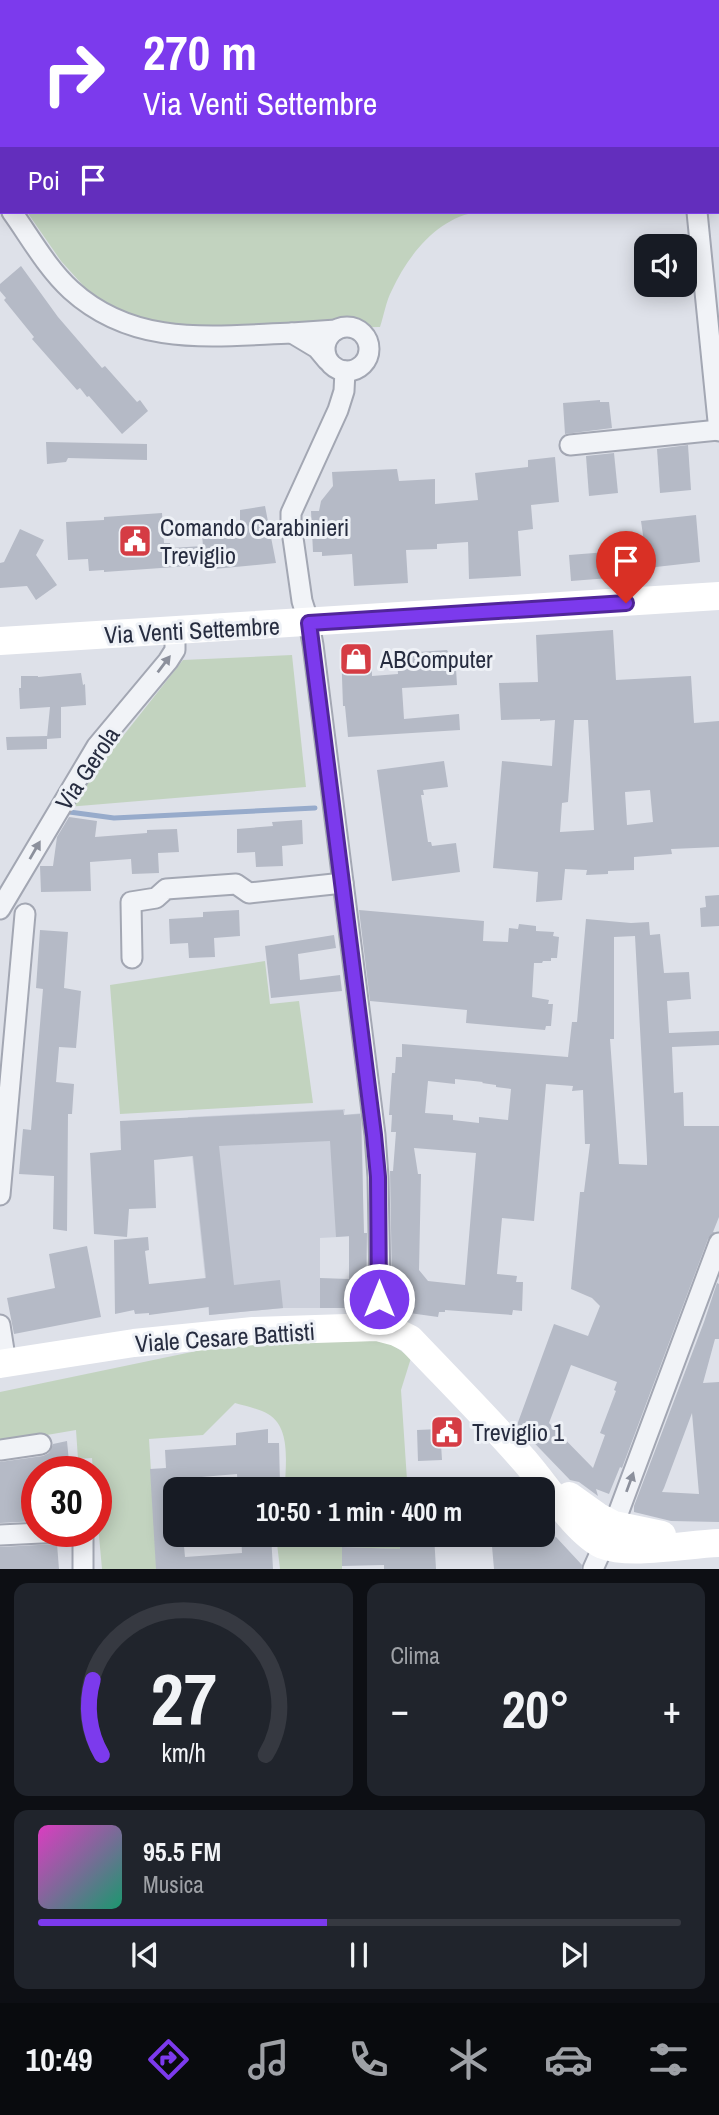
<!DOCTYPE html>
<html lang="it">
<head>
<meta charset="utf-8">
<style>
  :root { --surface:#171b24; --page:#20242c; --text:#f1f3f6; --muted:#9ea1a6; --line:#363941; --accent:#7c3aed }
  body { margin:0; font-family:"Archivo Narrow",sans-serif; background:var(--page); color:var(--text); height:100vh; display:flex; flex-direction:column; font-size:26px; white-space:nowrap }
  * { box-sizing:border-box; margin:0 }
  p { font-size:23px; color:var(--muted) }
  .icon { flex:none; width:38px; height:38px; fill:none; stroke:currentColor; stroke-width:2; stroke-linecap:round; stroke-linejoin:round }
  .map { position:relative; height:1569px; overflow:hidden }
  .drawer { display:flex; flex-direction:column; gap:14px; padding:14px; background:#0d0f14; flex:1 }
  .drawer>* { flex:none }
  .banner { position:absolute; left:0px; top:0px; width:719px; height:214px; box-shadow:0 4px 18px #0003; background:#7c3aed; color:#fff; overflow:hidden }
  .fabs { position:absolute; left:634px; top:234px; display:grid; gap:14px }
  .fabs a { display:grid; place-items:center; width:63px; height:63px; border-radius:14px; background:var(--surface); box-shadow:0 4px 18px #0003; font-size:35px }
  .speed { position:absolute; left:21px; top:1456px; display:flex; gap:14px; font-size:35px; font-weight:700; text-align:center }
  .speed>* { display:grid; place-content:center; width:91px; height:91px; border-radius:50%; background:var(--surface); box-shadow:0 4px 18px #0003; line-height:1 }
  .speed .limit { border:10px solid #d22; background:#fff; color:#111 }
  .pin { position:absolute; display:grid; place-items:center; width:60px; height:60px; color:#fff; margin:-72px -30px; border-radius:50% 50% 50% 0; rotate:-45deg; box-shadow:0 0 7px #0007 }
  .pin .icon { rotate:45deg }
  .me { position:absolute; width:77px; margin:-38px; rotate:0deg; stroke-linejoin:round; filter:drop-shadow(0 0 5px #0008) }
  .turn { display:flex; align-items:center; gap:24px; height:147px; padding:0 28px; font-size:32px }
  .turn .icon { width:91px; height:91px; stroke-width:2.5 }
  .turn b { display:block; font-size:49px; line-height:60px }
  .then { display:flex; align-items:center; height:66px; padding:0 28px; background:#0003; gap:14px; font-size:26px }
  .big { font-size:52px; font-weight:700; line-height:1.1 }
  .drawer .tile { flex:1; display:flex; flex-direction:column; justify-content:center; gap:10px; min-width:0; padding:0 24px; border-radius:14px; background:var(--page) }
  .drawer .dial { align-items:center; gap:0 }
  .dial svg { height:182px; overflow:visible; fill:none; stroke:var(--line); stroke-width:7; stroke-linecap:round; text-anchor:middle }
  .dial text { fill:var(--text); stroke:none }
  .song { display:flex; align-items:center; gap:21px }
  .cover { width:84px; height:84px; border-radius:10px; background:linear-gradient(135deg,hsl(310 70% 55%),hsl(160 70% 35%)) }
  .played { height:7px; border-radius:4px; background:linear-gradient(90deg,var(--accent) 45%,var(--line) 45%) }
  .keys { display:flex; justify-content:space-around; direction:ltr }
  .heat { display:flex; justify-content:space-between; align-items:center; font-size:38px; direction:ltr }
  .drawer .tiles { flex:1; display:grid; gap:14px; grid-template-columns:1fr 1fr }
  .tile:last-child { grid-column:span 2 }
  .trip { position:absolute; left:163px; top:1477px; width:392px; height:70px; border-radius:14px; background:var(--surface); box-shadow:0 4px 18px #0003; font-weight:700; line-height:70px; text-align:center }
  .tab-bar { display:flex; height:112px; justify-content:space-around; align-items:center; background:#090b0e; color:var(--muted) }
  .tab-bar .icon { width:49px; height:49px }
  .tab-bar .active { color:var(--accent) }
  .tab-bar b { font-size:32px; color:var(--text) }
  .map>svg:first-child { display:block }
</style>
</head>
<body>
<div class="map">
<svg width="719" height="1569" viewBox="0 0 719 1569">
  <rect width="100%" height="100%" fill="#dee1e9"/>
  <!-- built -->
  <polygon fill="#ccd0db" points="345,1109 344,1115 362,1113 363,1203 355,1203 356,1236 320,1238 320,1308 284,1308 209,1315 188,1117"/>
  <!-- green -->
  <g fill="#c2d3bf">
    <polygon points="0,0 657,0 658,2 2,2 2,178 0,176"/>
    <path d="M27,212H479C439,216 408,255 392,290C386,301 384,315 380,327L264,328L148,325L99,303L61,261Z"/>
    <polygon points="292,655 306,787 67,807 183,660"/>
    <polygon points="265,961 270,1004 299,1001 313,1103 120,1114 110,985"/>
    <path d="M364,1336L390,1343L411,1358L401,1390L407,1480L398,1482V1489H285C285,1466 292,1428 268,1414C259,1409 246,1406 235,1403L203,1435L149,1439L157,1569H102L96,1503V1472H93L92,1458L78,1459L76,1430L0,1443V1392L254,1339Z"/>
    <polygon points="276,1535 399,1535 400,1549 342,1547 342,1569 280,1569"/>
  </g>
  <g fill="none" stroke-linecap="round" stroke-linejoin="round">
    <!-- stream -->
    <g stroke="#97abcb" stroke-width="5">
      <polyline points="128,0 128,2"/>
      <polyline points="0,66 2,66"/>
      <polyline points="62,811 114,818 315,808"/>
    </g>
  </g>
  <!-- building -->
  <g fill="#b5bac6" fill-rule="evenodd">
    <polygon points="21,266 58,317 102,368 105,366 137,402 140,400 148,411 122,434 89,396 87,397 80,388 77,390 32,339 34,337 4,300 6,298 0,291 0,284"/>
    <polygon points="600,400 600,402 609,402 612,428 565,434 563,403"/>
    <polygon points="46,442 147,444 147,460 68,458 66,462 47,464"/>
    <polygon points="688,445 691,490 660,493 657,449"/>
    <polygon points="614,453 618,493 589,496 586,456"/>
    <polygon points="555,457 559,502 531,505 533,529 518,531 521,576 469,579 468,542 437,544 437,549 406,550 408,583 354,586 352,554 322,556 322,552 313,552 311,511 319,511 321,501 333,486 332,472 397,469 399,481 435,479 435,504 478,500 475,473 528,467 528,460"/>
    <polygon points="265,506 276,563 204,570 204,565 104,572 104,570 89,571 88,559 68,560 66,522 104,520 104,517 162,513 164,543 170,543 171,548 203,546 202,535 228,533 227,531 240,529 240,510"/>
    <polygon points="696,515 700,562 647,568 648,575 571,581 569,555 645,549 641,521"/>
    <polygon points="20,529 44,540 36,555 57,585 36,600 27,586 0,588 0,563 4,562"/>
    <path d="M613,630L616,680L691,676L694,723L719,721V847L671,849L672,854L634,857V870L608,871V874L586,875L587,870L565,869L562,900L536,902L538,872L493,868L502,761L552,766L555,720L540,721V719L501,720L499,683L538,682L536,635ZM574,720H588L594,830L560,832L562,803L568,802ZM650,790L653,822L627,825L625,792Z"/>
    <polygon points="371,646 372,676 398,674 397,655 405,655 405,653 447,650 448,652 455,652 457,685 402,688 404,719 459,714 460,730 348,737 345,706 343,706 341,648"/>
    <polygon points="81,673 83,685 85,684 86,705 61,707 61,738 47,739 47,749 7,750 6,737 47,736 47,737 50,707 20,709 19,688 21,688 21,676 38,676 38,677"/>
    <polygon points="444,761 448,787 423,790 424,795 421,795 428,842 431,842 432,846 456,843 460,872 392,881 377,770"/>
    <polygon points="69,817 97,821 95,837 147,833 147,830 177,829 179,852 158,853 159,873 132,874 131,859 90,862 91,891 41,892 40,866 53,866 57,837"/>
    <polygon points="302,820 303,844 282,846 283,866 256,867 255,852 237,853 237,829 273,826 272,822"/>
    <polygon points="719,895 719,926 701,927 700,908 706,907 705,896"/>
    <polygon points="239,910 240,936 214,938 215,957 189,958 188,943 170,944 169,919 203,917 203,912"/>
    <polygon points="359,910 484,921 483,941 508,942 509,928 518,929 519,924 536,926 536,931 554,932 553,936 559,937 557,958 551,958 551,961 543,961 542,963 534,963 532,997 549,1000 548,1004 553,1004 551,1026 546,1026 545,1030 466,1023 467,1010 370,1001"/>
    <path d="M586,919L631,923L649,922L650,935L660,934L664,973L689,972L691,999L667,1001L669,1033L719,1031V1045L672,1047L674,1093L683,1092L684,1126H719V1217L713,1232H715L708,1239L622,1468L620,1467L609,1494L596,1489L598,1496L579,1482L570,1480L517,1425L554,1324L588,1336L600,1306L592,1298L571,1289L580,1192H584L590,1144H585L583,1090L572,1091L573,1086L546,1084L534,1221L502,1218L497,1274L517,1276L516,1282H523L522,1311L513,1310L512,1315L445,1310V1312H439L438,1317L395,1311V1306H391L392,1285L390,1171H393L396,1132H391L392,1115H389L392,1073H395L396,1057H402V1044L568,1057L572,1022H577ZM635,936L647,1159V1165L619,1164L610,1039H614V937ZM455,1079L483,1082L482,1083L496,1085V1087L511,1089L508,1120L479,1117V1123L453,1120V1115L425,1113L428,1081L455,1084ZM414,1148L476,1153L465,1285L428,1281L419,1270L421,1174H418ZM571,1365L617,1382L614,1390L616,1391L600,1433L605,1435L593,1468L549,1423Z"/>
    <polygon points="40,930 68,932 64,988 81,991 76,1048 59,1047 56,1082 74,1084 72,1114 68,1114 67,1231 53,1229 54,1176 19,1174 23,1129 31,1130 43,989 36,988"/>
    <polygon points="334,935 336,948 298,954 300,980 340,975 342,991 271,998 265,946"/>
    <polygon points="343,1110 344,1115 360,1114 361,1119 364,1233 367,1233 366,1308 320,1308 320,1278 349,1279 349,1236 336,1237 330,1141 219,1146 234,1285 280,1280 283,1308 209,1315 209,1307 149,1315 149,1313 135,1314 134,1310 115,1314 114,1240 148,1237 149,1250 145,1251 149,1284 206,1278 193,1156 154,1160 156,1208 129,1209 127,1237 94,1234 90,1153 121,1150 120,1121"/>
    <polygon points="87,1246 101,1317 14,1334 7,1298 55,1288 49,1254"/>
    <path d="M717,1283L719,1284V1339H715L703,1383L719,1382V1522L671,1521L634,1512V1506L704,1322ZM692,1413L699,1494L662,1492L664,1488Z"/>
    <polygon points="268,1429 268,1443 279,1443 280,1485 269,1485 269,1489 238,1489 237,1474 178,1479 179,1489 175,1489 175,1535 183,1535 185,1557 242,1553 241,1535 271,1535 273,1569 156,1569 150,1469 166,1468 165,1450 236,1445 236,1433"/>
    <polygon points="440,1429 442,1460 418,1461 417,1430"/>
    <polygon points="67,1441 70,1472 37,1472 37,1521 0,1523 0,1462 43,1456 49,1453 53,1444"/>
    <polygon points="399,1535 434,1535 436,1569 384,1569 384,1565 342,1566 342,1547 400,1549"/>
    <polygon points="491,1535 521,1535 522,1544 556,1537 582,1565 581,1569 494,1569"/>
    <polygon points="57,1544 59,1569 0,1569 0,1547"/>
  </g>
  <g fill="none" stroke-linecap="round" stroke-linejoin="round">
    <defs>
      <g id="street">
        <polyline points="718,91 719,90"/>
        <polyline points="0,195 2,197"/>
        <path d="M12,212C30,237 47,268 71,290C135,348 213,336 292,333"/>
        <polyline points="697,212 719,431"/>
        <circle cx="347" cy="349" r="22"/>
        <polyline points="327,360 317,348 292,333 336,330"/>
        <polyline points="345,371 344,391 338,410 291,513 291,524 302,601 309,623 313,645 375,1135 378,1177 380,1285 377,1327"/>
        <polyline points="570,445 719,430"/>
        <polyline points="0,909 97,746 168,661 175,650 175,631"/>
        <polyline points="132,958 131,902 156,898 166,889 236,884 249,893 343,883"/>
        <polyline points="0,1195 25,914"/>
        <polyline points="0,1325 6,1363"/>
        <polyline points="0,1450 41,1444"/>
        <polyline points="0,1535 82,1531"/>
        <polyline points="83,1569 83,1531"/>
        <polyline points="593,1569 619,1511 719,1243"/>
      </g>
    </defs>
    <!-- street casing -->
    <use href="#street" stroke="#a3a7b3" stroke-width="23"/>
    <!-- street -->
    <use href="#street" stroke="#f1f3f7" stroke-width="19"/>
    <!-- secondary -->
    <g stroke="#fff" stroke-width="28">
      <polyline points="0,641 719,596"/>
      <path d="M0,1364L134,1343L253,1331L377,1327L396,1332L410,1339C448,1379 487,1418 523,1459C543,1481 577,1534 603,1545C631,1556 687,1544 719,1543"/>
      <polyline points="569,1496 597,1516 614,1525 662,1535"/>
    </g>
  </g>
  <!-- one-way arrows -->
  <defs><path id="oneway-solid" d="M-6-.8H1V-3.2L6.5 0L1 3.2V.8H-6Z" transform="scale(1.75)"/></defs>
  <g fill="#8c909c">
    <use href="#oneway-solid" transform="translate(164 664) rotate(-53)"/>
    <use href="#oneway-solid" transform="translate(35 850) rotate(-60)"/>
    <use href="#oneway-solid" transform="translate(630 1482) rotate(-70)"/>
  </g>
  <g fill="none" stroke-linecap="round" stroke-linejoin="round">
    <defs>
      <polyline id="route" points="379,1299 378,1177 374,1135 309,623 626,603"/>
    </defs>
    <!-- route casing -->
    <use href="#route" stroke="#51269a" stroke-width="18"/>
    <!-- route -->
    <use href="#route" stroke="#7c3aed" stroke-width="12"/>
  </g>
  <!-- icons -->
  <defs>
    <symbol id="civic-square" viewBox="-11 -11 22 22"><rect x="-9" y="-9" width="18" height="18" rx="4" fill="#d53c44" stroke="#eef1f6"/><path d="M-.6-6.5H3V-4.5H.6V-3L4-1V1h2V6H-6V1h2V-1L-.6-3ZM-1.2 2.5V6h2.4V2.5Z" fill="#fff"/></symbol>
    <symbol id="shop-square" viewBox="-11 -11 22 22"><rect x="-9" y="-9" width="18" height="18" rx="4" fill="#d53c44" stroke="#eef1f6"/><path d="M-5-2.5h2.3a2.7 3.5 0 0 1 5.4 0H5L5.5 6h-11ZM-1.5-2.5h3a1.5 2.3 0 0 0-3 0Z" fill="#fff"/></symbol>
  </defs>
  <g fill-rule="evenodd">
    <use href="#civic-square" x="116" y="522" width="38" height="38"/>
    <use href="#shop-square" x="337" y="640" width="38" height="38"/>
    <use href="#civic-square" x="428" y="1413" width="38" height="38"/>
  </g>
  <g text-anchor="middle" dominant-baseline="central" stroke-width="6" stroke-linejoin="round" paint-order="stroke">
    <!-- poi labels -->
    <g font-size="24" fill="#272d40" stroke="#eef1f6" text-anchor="start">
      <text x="160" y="527">Comando Carabinieri<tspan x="160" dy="28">Treviglio</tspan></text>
      <text x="380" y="659">ABComputer</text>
      <text x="472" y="1432">Treviglio 1</text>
    </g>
    <!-- street labels -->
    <g font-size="24" fill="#272d40" stroke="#eef1f6">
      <text transform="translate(192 630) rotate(-3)">Via Venti Settembre</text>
      <text transform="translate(87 768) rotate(-56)">Via Gerola</text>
      <text transform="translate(225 1337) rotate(-4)">Viale Cesare Battisti</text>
    </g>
  </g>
</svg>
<div class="fabs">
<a><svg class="icon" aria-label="sound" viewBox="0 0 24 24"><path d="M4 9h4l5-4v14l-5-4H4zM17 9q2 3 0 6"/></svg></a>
</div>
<div class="speed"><div class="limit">30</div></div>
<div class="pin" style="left:626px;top:603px;background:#d93025"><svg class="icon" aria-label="arrive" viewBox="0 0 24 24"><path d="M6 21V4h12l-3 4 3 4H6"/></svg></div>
<svg class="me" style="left:379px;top:1299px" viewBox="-20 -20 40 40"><circle r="17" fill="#7c3aed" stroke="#fff" stroke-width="3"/><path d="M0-11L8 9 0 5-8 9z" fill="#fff"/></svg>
<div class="trip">10:50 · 1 min · 400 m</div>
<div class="banner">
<div class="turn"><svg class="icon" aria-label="right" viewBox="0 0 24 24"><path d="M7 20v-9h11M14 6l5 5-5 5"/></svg><div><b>270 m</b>Via Venti Settembre</div></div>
<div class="then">Poi<svg class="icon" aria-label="arrive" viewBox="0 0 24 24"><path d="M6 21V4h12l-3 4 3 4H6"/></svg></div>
</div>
</div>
<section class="drawer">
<div class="tiles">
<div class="tile dial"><svg viewBox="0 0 100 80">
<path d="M14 69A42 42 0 1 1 86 69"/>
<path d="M14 69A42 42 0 0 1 10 36" stroke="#7c3aed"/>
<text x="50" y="56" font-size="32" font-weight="700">27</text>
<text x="50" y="72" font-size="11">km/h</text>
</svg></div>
<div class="tile"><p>Clima</p>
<div class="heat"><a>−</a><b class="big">20°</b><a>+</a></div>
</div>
<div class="tile">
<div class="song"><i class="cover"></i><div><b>95.5 FM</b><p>Musica</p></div></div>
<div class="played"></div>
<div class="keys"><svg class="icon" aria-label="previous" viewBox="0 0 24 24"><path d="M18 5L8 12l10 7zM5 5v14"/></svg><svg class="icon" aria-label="pause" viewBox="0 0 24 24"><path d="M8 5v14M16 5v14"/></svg><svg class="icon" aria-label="next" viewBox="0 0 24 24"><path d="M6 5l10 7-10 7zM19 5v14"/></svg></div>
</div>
</div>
</section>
<nav class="tab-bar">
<b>10:49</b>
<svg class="icon active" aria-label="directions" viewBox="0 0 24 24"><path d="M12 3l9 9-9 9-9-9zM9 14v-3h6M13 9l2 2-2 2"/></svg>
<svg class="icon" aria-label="music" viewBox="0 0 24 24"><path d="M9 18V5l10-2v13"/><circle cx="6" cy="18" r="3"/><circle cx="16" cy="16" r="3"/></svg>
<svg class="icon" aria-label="phone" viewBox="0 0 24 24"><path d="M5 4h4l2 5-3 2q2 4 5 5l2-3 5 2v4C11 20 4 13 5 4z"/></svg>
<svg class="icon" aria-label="climate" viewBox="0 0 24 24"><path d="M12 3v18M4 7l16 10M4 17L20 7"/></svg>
<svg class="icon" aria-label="car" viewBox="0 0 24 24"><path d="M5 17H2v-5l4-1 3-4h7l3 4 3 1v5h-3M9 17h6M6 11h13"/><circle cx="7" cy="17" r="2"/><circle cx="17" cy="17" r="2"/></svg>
<svg class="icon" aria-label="filters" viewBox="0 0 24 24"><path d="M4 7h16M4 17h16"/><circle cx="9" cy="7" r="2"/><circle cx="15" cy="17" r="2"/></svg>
</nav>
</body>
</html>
